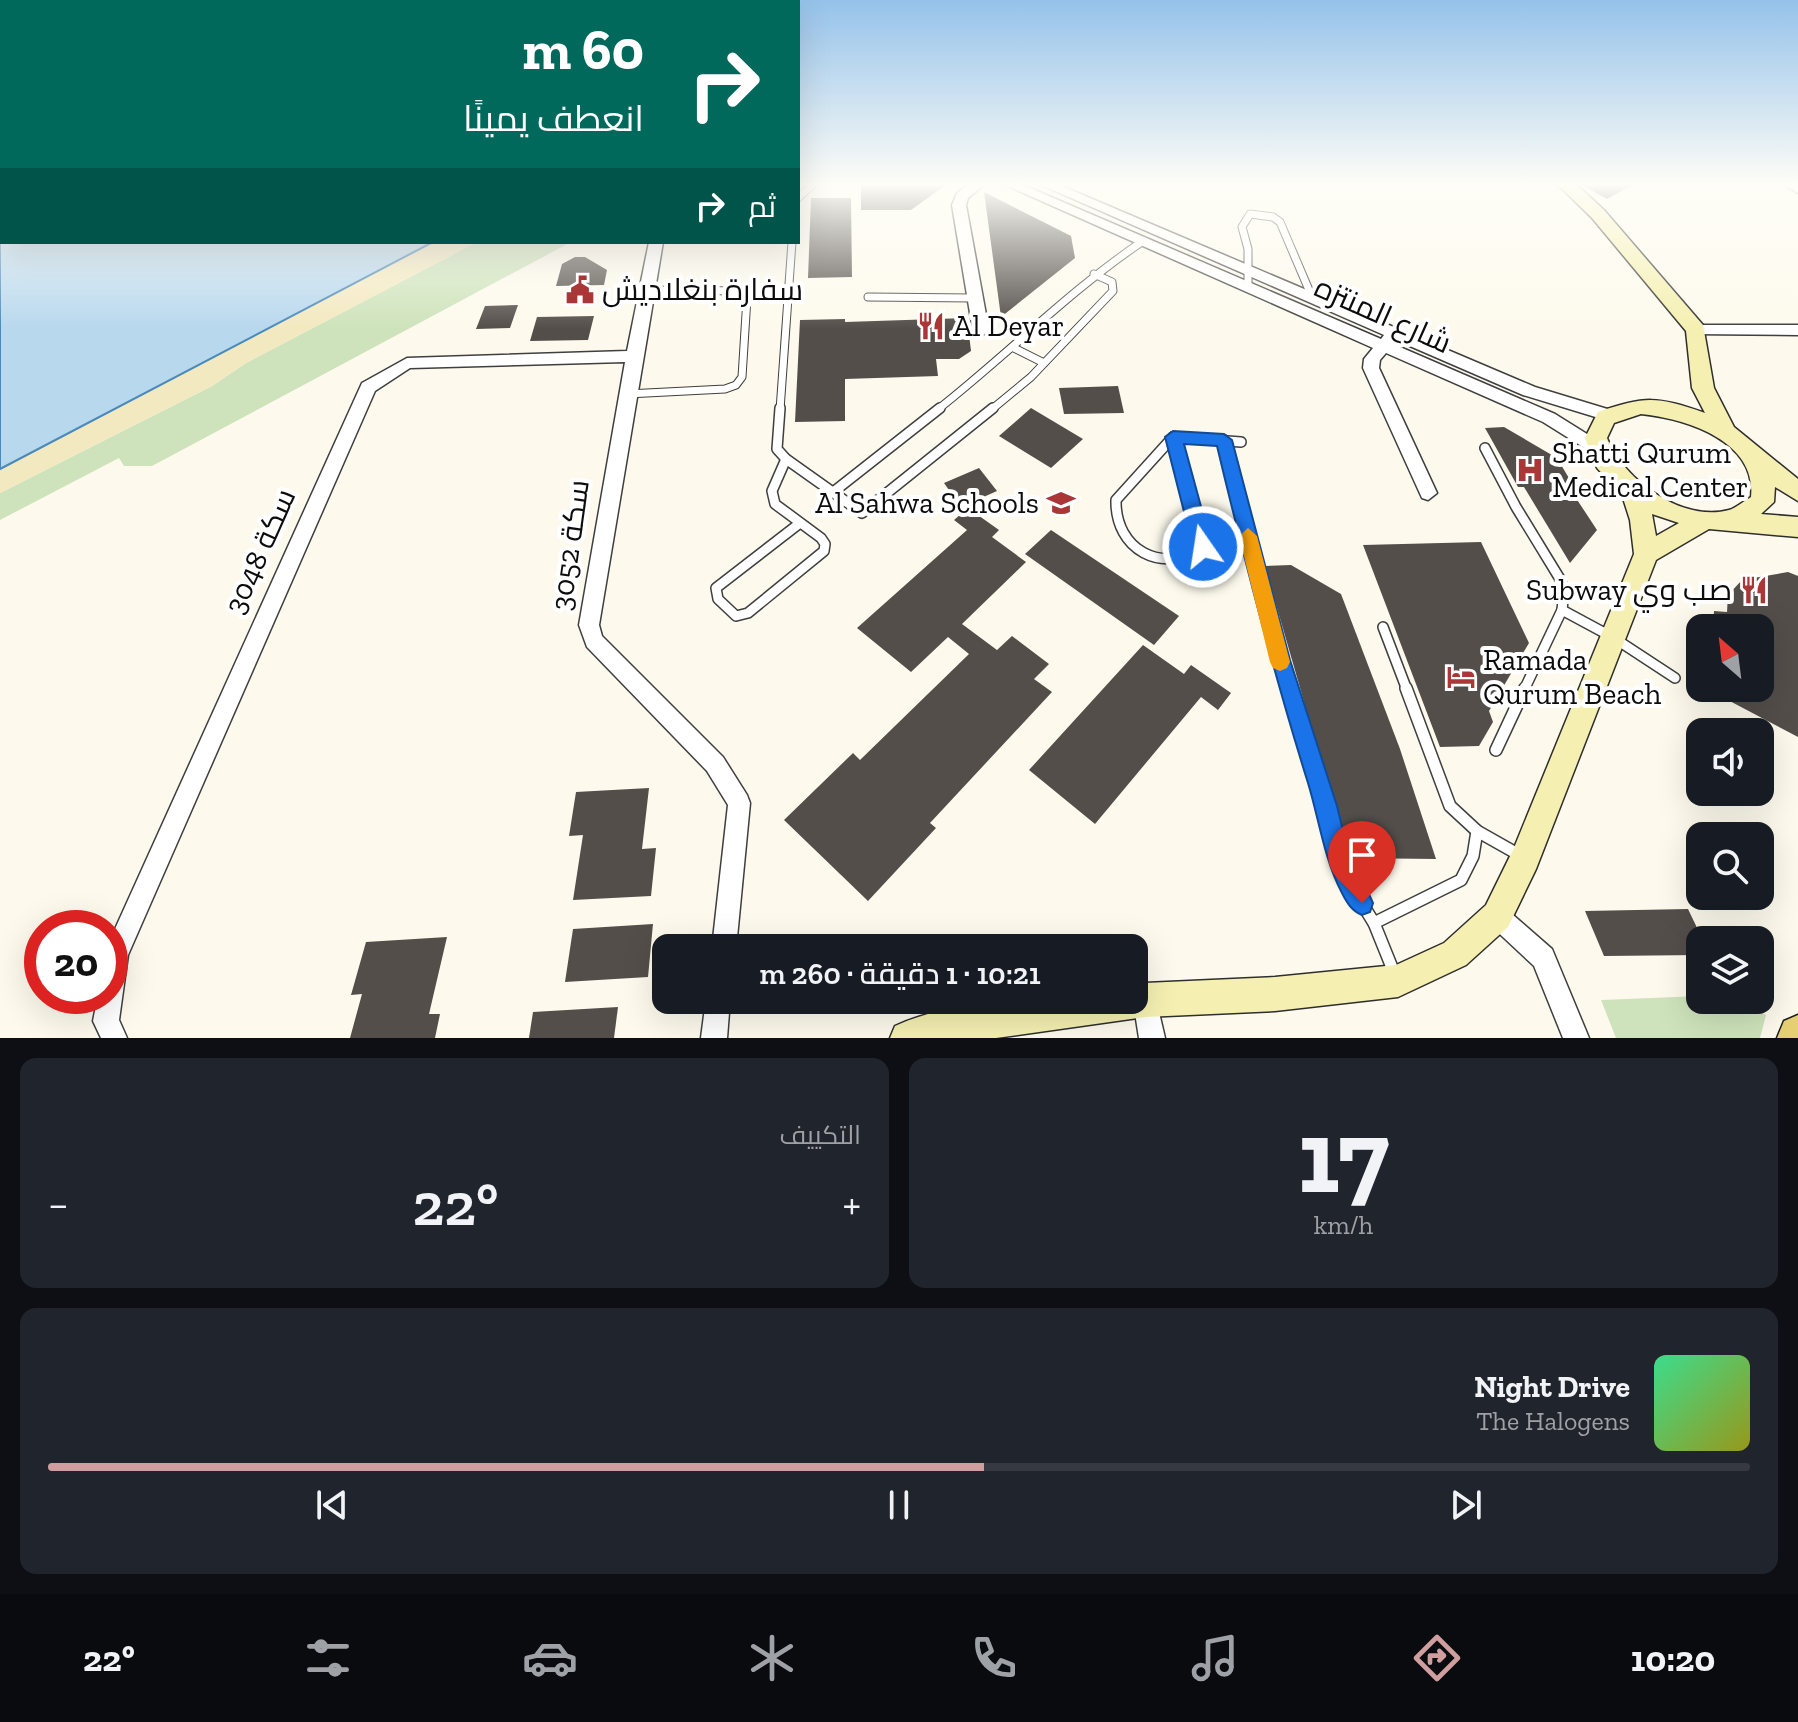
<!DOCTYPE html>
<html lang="ar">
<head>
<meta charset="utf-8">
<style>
  :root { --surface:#171b24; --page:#20242c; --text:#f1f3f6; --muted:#9ea1a6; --line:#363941; --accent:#d19ea0 }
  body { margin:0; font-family:"Zilla Slab",Cairo,serif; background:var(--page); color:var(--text); direction:rtl; height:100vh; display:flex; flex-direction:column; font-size:30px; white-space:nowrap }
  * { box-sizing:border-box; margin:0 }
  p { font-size:26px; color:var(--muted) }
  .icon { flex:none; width:44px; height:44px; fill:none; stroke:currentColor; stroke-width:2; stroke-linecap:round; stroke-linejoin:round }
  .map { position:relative; height:1038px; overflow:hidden; direction:ltr }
  .sheet { display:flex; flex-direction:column; gap:20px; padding:20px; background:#0d0f14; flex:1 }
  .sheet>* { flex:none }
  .top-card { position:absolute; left:0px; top:0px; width:800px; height:244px; box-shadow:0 8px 32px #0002; direction:rtl; background:#00695c; color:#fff; overflow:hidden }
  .needle { width:52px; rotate:332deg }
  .tools { position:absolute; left:1686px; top:614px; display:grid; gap:16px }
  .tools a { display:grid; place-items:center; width:88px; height:88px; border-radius:16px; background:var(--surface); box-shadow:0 8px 32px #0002; font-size:40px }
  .speed { position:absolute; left:24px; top:910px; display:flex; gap:16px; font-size:40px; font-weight:700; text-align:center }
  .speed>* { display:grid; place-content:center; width:104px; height:104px; border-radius:50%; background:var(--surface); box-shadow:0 8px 32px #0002; line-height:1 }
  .speed .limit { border:12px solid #d22; background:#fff; color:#111 }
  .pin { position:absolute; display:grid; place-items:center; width:68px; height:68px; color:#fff; margin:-82px -34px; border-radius:50% 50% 50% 0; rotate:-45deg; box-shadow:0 0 8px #0007 }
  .pin .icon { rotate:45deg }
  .me { position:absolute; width:88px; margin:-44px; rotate:347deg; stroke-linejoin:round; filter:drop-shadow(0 0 6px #0008) }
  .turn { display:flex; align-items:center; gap:28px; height:168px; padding:0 24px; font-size:36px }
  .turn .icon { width:104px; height:104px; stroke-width:2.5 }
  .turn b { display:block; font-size:56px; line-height:68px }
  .then { display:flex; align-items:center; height:76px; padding:0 24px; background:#0003; gap:16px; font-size:30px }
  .big { font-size:60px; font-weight:600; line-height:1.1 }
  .sheet .widget { flex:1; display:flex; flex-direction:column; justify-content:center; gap:12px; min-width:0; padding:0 28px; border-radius:16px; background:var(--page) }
  .sheet .dial { align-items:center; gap:0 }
  .dial b { font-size:104px; line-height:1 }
  .song { display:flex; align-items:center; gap:24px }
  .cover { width:96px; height:96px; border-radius:12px; background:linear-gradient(135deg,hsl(150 70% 55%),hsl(60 70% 35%)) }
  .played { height:8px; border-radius:4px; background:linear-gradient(90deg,var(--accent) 55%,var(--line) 55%) }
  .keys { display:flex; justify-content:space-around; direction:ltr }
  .heat { display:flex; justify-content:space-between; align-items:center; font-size:44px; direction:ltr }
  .sheet .tiles { flex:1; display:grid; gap:20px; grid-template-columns:1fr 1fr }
  .widget:last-child { grid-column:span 2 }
  .trip { position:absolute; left:652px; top:934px; width:496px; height:80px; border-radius:16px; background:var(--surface); box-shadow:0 8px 32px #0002; font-weight:600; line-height:80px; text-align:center; direction:rtl }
  .tab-bar { display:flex; height:128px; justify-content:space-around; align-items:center; background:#090b0e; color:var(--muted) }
  .tab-bar .icon { width:56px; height:56px }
  .tab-bar .selected { color:var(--accent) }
  .tab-bar b { font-size:36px; color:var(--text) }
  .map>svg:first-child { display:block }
</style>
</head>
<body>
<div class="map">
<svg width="1798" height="1038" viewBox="0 0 1798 1038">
  <rect width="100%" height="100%" fill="#fdfaed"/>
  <!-- green -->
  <g fill="#cee3bb">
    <polygon points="477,242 571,242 152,466 124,466 119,458 0,520 0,493 212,386 246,363"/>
    <polygon points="1700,996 1700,1000 1744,1000 1766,1015 1760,1038 1616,1038 1601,1000"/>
  </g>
  <!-- sand -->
  <polygon fill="#f3e9c0" points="433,242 477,242 246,363 212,386 0,493 0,469"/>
  <!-- water -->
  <polygon fill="#b8d8ee" stroke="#4989bb" stroke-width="2" points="0,184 2,242 433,242 0,469"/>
  <!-- building -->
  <g fill="#534e4a">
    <polygon points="861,184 947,184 911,210 861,210"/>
    <polygon points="1580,184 1634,184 1607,199"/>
    <polygon points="984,192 1071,236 1075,258 1001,317"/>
    <polygon points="811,198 851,198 852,277 808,278"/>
    <polygon points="575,257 585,257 607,270 604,285 556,286 562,264"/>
    <polygon points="518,305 510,328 476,329 485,306"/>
    <polygon points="594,316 588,340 530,341 537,317"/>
    <polygon points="967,318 971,351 959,359 936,359 938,376 845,379 845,421 795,422 800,320 845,319 845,322"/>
    <polygon points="1118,386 1124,413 1064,414 1059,388"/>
    <polygon points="1031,408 1083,439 1051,468 999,436"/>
    <polygon points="1504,427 1557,458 1573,485 1568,486 1597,530 1570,563 1524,487 1518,487 1485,428"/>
    <polygon points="979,468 997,491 961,507 944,483"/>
    <polygon points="968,508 999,530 992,537 1026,562 962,624 997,650 1012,636 1049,664 1034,679 1052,692 930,823 936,828 868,901 784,820 853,753 860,760 969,654 948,637 911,672 857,628 967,530 954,520"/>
    <polygon points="1051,530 1179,616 1154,645 1025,554"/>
    <polygon points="1481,542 1529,643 1489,711 1493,722 1479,746 1440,747 1363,545"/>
    <polygon points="1291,565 1341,594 1400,749 1436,859 1349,858 1265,566"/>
    <polygon points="1788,572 1798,576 1798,737 1705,688 1760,688 1760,628 1713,628 1714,611 1727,612 1728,595 1742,580"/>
    <polygon points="1143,645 1184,674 1191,665 1231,693 1218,710 1201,697 1095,824 1029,770"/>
    <polygon points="649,788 642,849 656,848 651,896 573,900 583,835 569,836 576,792"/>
    <polygon points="1688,909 1700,934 1700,955 1604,956 1585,911"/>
    <polygon points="653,924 648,977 565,982 573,929"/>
    <polygon points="447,937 429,1014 440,1014 435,1038 350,1038 362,994 351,995 366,942"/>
    <polygon points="618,1007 614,1038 529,1038 533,1012"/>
  </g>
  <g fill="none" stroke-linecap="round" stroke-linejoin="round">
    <defs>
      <g id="lane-far2">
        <polyline points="798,198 813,184"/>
        <polyline points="1248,287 1248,249 1242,227 1250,214 1273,217 1280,222 1312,297"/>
        <polyline points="868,297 973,298"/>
        <polyline points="1014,348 1044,363"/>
        <polyline points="627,394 725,389 736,385 742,377 747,298 741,291 647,290"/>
        <polyline points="780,410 792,242"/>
        <path d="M937,410C1007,355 1069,291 1143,241"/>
        <polyline points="991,410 1031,377 1113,291 1112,282 1094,274"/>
      </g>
      <g id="lane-far1">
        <polyline points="780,408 777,449 786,459 862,513 993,408"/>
        <polyline points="1173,437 1241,442"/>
        <path d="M1173,437L1203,547C1162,575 1115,550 1116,500Z"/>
        <polyline points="1224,440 1290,690"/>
        <polyline points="1485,448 1516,507 1560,579 1564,590 1562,610"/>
        <polyline points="786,459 772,491 775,504 821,538 825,544 824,551 748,613 736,616 718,599 716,588 800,523"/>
        <polyline points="832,493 940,408"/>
        <polyline points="1383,627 1407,690"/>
        <polyline points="1524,690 1562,610 1614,638 1675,678"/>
      </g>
      <g id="lane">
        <polyline points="1289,688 1326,806 1334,843 1350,884 1374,923 1395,975"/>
        <polyline points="1406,688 1450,806 1477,831 1523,857"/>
        <polyline points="1496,750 1525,688"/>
        <polyline points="1374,923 1461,880 1473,856 1477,831"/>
      </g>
      <g id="street">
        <polygon points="970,184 985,184 968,198 966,205 989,331 981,336 973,331 952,205 957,193"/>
        <polygon points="1003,184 1021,184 1381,339 1384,335 1039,184 1057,184 1535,387 1614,411 1616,415 1614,419 1602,419 1523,395 1396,340 1393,344 1555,414 1603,444 1605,448 1603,452 1591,452 1543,422 1386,353 1380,360 1379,368 1437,493 1428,500 1422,498 1363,368 1364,359 1373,348"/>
        <polygon points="1783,184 1798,184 1798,193"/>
        <polygon points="649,242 663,242 599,625 602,636 723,757 747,795 750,803 736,948 712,948 728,805 707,771 587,647 579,625 625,362 410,368 375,391 128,955 119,1020 127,1038 101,1038 93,1021 98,996 110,996 110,940 362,383 407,358 627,351"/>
        <polygon points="1696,325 1798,325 1798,335 1691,334 1688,330"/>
        <polygon points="1497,904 1505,908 1552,949 1589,1038 1563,1038 1534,966 1489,924 1485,916 1489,908"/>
        <polygon points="1145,988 1154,991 1165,1038 1139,1038 1133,1000 1136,991"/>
        <polygon points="706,1000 730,1000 727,1038 701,1038"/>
      </g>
      <path id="secondary" d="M1557,184H1576L1604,210L1703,325L1714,388L1734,427L1798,479V501L1775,487L1774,502L1761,514L1798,517V537L1709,529L1656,560L1536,869L1508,927L1466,965L1398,997L1275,1011L1145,1017L996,1038H890L895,1026C962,995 1061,1000 1134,1000V985L1145,983L1275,977L1396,965L1444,943L1486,905L1514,848L1634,554L1630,520L1622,495L1597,468L1585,438L1598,412C1646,396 1656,396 1705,413L1692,388L1686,331L1592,218ZM1641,414C1687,419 1757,441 1751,497C1744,501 1736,508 1729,510C1682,523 1623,479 1607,438L1614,423ZM1652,514L1679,523L1656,536Z"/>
      <polygon id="primary" points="1798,1015 1798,1038 1777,1038 1784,1021"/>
    </defs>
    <!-- lane-far2 casing -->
    <use href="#lane-far2" stroke="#3f3f3f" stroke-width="9"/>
    <!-- lane-far1 casing -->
    <use href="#lane-far1" stroke="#3f3f3f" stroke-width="12"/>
    <!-- lane casing -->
    <use href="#lane" stroke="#3f3f3f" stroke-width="14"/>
    <!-- street casing -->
    <use href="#street" stroke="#3f3f3f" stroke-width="3"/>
    <!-- secondary casing -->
    <use href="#secondary" stroke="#2e2e2e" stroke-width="3"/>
    <!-- primary casing -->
    <use href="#primary" stroke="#1d1d1d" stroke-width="3"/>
    <!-- lane-far2 -->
    <use href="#lane-far2" stroke="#fff" stroke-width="7"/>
    <!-- lane-far1 -->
    <use href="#lane-far1" stroke="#fff" stroke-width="9"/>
    <!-- lane -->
    <use href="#lane" stroke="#fff" stroke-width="11"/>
    <!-- street -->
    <use href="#street" fill="#fff" fill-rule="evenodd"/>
    <!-- secondary -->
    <use href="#secondary" fill="#f5f0b1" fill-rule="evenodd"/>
    <!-- primary -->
    <use href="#primary" fill="#e7cf73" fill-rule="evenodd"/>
  </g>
  <!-- sky -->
  <linearGradient id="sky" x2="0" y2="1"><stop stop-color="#95c2ea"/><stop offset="0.56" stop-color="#fefdf7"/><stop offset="1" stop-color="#fefdf7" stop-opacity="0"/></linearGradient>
  <rect width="1798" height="329" fill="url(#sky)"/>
  <!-- route -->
  <path fill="#1a73e8" stroke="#114b97" stroke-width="2" d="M1173,431L1224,434L1232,440L1290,660L1337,806L1346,843L1373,903L1370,912L1362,915C1352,911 1347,903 1342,893C1324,859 1319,819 1308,783C1273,671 1244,559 1217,446L1184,444L1212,547L1209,552H1196L1193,547L1165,437Z"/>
  <!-- slow -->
  <polygon fill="#f59e0b" points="1248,528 1257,536 1290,662 1287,668 1280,671 1273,668 1270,662 1239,536"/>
  <!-- icons -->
  <defs>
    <symbol id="civic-bare" viewBox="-9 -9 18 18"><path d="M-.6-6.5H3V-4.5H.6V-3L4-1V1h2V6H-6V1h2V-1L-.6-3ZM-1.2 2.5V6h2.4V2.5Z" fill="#aa3637" stroke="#fff" stroke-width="2.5" paint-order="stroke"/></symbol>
    <symbol id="restaurant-bare" viewBox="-9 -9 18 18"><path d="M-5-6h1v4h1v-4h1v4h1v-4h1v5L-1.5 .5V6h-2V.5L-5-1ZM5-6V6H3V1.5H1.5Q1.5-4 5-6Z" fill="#aa3637" stroke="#fff" stroke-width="2.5" paint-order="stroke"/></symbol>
    <symbol id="hospital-bare" viewBox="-9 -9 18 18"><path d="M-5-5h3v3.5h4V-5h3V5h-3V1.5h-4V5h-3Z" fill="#aa3637" stroke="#fff" stroke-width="2.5" paint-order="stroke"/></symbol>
    <symbol id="school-bare" viewBox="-9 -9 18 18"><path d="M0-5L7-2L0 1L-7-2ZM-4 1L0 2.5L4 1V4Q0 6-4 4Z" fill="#aa3637" stroke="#fff" stroke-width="2.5" paint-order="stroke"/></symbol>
    <symbol id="hotel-bare" viewBox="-9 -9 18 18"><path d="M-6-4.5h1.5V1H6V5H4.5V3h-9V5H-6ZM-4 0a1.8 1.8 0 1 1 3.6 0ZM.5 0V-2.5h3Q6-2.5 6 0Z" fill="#aa3637" stroke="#fff" stroke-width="2.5" paint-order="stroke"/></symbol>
  </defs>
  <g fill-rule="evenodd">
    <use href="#civic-bare" x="560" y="270" width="40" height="40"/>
    <use href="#restaurant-bare" x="911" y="306" width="40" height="40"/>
    <use href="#hospital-bare" x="1510" y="450" width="40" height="40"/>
    <use href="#school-bare" x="1041" y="483" width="40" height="40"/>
    <use href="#restaurant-bare" x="1734" y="570" width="40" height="40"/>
    <use href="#hotel-bare" x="1441" y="657" width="40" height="40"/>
  </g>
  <g text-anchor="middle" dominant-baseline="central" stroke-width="8" stroke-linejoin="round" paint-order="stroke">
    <!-- poi labels -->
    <g font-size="30" fill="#0c0c0c" stroke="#fff" text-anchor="start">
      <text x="602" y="290">سفارة بنغلاديش</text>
      <text x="953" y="326">Al Deyar</text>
      <text x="1552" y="453">Shatti Qurum<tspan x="1552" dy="34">Medical Center</tspan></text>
      <text x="1039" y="503" text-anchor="end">Al Sahwa Schools</text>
      <text x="1732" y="590" text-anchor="end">Subway صب وي</text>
      <text x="1483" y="660">Ramada<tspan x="1483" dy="34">Qurum Beach</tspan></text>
    </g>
    <!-- street labels -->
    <g font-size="30" fill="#0c0c0c" stroke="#fff">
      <text transform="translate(1383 315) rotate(24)">شارع المنتزه</text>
      <text transform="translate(570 545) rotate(-82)">سكة 3052</text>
      <text transform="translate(260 551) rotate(-66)">سكة 3048</text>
    </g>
  </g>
</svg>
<div class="tools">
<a><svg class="needle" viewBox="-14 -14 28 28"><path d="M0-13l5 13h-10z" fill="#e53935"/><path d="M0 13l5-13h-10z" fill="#9ea1a6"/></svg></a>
<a><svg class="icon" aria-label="sound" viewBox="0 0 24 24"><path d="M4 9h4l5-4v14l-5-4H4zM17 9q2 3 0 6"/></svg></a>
<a><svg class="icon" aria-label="search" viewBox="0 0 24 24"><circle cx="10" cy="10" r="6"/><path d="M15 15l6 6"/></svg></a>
<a><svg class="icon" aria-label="layers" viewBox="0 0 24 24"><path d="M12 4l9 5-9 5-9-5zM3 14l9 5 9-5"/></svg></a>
</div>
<div class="speed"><div class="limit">20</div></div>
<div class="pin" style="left:1362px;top:903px;background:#d93025"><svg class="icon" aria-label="arrive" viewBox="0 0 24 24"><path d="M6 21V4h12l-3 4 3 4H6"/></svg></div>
<svg class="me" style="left:1203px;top:547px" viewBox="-20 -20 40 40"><circle r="17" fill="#1a73e8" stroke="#fff" stroke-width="3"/><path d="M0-11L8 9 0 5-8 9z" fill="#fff"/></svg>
<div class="trip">10:21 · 1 دقيقة · 260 m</div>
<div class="top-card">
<div class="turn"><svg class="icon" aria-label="right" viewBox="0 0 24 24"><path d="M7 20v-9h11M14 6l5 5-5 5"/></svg><div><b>60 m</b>انعطف يمينًا</div></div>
<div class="then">ثم<svg class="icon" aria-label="right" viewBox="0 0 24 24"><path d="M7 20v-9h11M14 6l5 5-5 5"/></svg></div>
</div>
</div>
<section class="sheet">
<div class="tiles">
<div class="widget dial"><b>17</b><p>km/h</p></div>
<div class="widget"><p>التكييف</p>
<div class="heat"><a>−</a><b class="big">22°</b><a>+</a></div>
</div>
<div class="widget">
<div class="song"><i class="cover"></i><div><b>Night Drive</b><p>The Halogens</p></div></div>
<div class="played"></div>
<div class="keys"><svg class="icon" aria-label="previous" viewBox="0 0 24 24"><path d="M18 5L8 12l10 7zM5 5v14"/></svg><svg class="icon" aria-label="pause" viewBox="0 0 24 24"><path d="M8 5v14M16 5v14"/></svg><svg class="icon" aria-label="next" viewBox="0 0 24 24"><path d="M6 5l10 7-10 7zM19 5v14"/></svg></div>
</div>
</div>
</section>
<nav class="tab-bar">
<b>10:20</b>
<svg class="icon selected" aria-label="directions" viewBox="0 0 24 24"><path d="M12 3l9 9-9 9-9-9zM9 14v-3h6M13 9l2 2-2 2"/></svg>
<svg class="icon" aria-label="music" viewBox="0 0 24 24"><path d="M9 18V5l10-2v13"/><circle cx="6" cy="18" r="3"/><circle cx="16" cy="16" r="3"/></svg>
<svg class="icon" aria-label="phone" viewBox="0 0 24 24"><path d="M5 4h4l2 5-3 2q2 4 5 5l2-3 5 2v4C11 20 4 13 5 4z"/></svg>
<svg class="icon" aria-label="climate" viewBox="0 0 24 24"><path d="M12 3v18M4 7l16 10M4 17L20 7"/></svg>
<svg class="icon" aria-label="car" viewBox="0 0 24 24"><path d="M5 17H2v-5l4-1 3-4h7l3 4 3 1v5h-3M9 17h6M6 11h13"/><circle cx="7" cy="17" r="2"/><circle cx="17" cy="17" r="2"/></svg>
<svg class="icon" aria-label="filters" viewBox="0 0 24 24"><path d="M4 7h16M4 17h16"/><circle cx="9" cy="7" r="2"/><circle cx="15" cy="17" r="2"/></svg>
<b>22°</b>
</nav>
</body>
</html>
